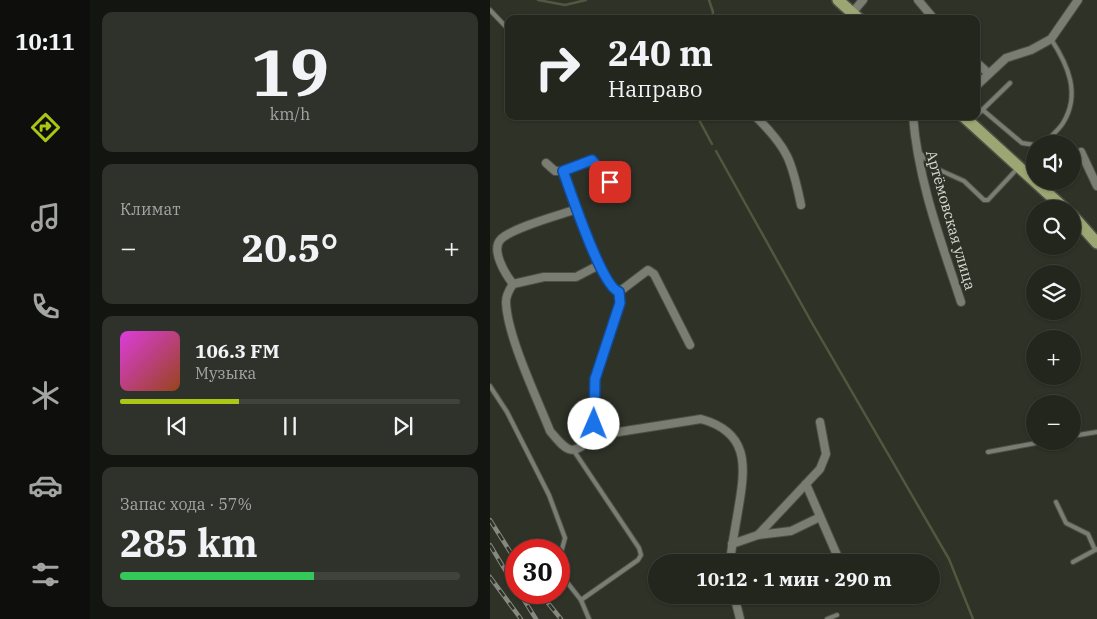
<!DOCTYPE html>
<html lang="ru">
<head>
<meta charset="utf-8">
<style>
  :root { --surface:#23261d; --page:#2f322a; --text:#f1f3f6; --muted:#a3a5a4; --line:#40433b; --accent:#abc614 }
  body { margin:0; font-family:"IBM Plex Serif",serif; background:var(--page); color:var(--text); height:100vh; display:flex; flex-direction:column; font-size:19px; white-space:nowrap }
  * { box-sizing:border-box; margin:0 }
  p { font-size:16px; color:var(--muted) }
  .icon { flex:none; width:28px; height:28px; fill:none; stroke:currentColor; stroke-width:2; stroke-linecap:round; stroke-linejoin:round }
  .map { position:relative; flex:1; overflow:hidden }
  .side { display:flex; flex-direction:column; gap:12px; padding:12px; background:#131510; width:400px }
  .side>* { flex:none }
  .banner { position:absolute; left:15px; top:15px; width:475px; height:105px; border-radius:10px; box-shadow:0 1px 4px #0004,0 0 0 1px var(--line); background:#23261d; color:var(--text); overflow:hidden }
  .controls { position:absolute; left:536px; top:135px; display:grid; gap:10px }
  .controls a { display:grid; place-items:center; width:55px; height:55px; border-radius:50%; background:var(--surface); box-shadow:0 1px 4px #0004,0 0 0 1px var(--line); font-size:25px }
  .speed { position:absolute; left:15px; top:539px; display:flex; gap:10px; font-size:25px; font-weight:700; text-align:center }
  .speed>* { display:grid; place-content:center; width:65px; height:65px; border-radius:50%; background:var(--surface); box-shadow:0 1px 4px #0004,0 0 0 1px var(--line); line-height:1 }
  .speed .limit { border:8px solid #d22; background:#fff; color:#111 }
  .pin { position:absolute; display:grid; place-items:center; width:42px; height:42px; color:#fff; margin:-21px; border-radius:10px; box-shadow:0 2px 8px #0006 }
  .me { position:absolute; width:55px; margin:-28px; rotate:1deg; stroke-linejoin:round; filter:drop-shadow(0 0 4px #0008) }
  .turn { display:flex; align-items:center; gap:18px; height:105px; padding:0 20px; font-size:22px }
  .turn .icon { width:65px; height:65px; stroke-width:2.5 }
  .turn b { display:block; font-size:35px; line-height:42px }
  .big { font-size:38px; font-weight:700; line-height:1.1 }
  .side .card { flex:1; display:flex; flex-direction:column; justify-content:center; gap:8px; min-width:0; padding:0 18px; border-radius:10px; background:var(--page) }
  .side .dial { align-items:center; gap:0 }
  .dial b { font-size:65px; line-height:1 }
  .song { display:flex; align-items:center; gap:15px }
  .cover { width:60px; height:60px; border-radius:8px; background:linear-gradient(135deg,hsl(300 70% 55%),hsl(20 70% 35%)) }
  .played { height:5px; border-radius:2px; background:linear-gradient(90deg,var(--accent) 35%,var(--line) 35%) }
  .keys { display:flex; justify-content:space-around; direction:ltr }
  .heat { display:flex; justify-content:space-between; align-items:center; font-size:28px; direction:ltr }
  .charge { height:8px; border-radius:4px; background:linear-gradient(90deg,#34c759 57%,var(--line) 0) }
  .trip { position:absolute; left:158px; top:554px; width:292px; height:50px; border-radius:25px; background:var(--surface); box-shadow:0 1px 4px #0004,0 0 0 1px var(--line); font-weight:700; line-height:50px; text-align:center }
  main { display:flex; flex:1; min-height:0 }
  .tab-bar { display:flex; flex-direction:column; width:90px; justify-content:space-around; align-items:center; background:#0e0f0c; color:var(--muted) }
  .tab-bar .icon { width:35px; height:35px }
  .tab-bar .on { color:var(--accent) }
  .tab-bar b { font-size:22px; color:var(--text) }
  .map>svg:first-child { display:block }
</style>
</head>
<body>
<main>
<nav class="tab-bar">
<b>10:11</b>
<svg class="icon on" aria-label="directions" viewBox="0 0 24 24"><path d="M12 3l9 9-9 9-9-9zM9 14v-3h6M13 9l2 2-2 2"/></svg>
<svg class="icon" aria-label="music" viewBox="0 0 24 24"><path d="M9 18V5l10-2v13"/><circle cx="6" cy="18" r="3"/><circle cx="16" cy="16" r="3"/></svg>
<svg class="icon" aria-label="phone" viewBox="0 0 24 24"><path d="M5 4h4l2 5-3 2q2 4 5 5l2-3 5 2v4C11 20 4 13 5 4z"/></svg>
<svg class="icon" aria-label="climate" viewBox="0 0 24 24"><path d="M12 3v18M4 7l16 10M4 17L20 7"/></svg>
<svg class="icon" aria-label="car" viewBox="0 0 24 24"><path d="M5 17H2v-5l4-1 3-4h7l3 4 3 1v5h-3M9 17h6M6 11h13"/><circle cx="7" cy="17" r="2"/><circle cx="17" cy="17" r="2"/></svg>
<svg class="icon" aria-label="filters" viewBox="0 0 24 24"><path d="M4 7h16M4 17h16"/><circle cx="9" cy="7" r="2"/><circle cx="15" cy="17" r="2"/></svg>
</nav>
<section class="side">
<div class="card dial"><b>19</b><p>km/h</p></div>
<div class="card"><p>Климат</p>
<div class="heat"><a>−</a><b class="big">20.5°</b><a>+</a></div>
</div>
<div class="card">
<div class="song"><i class="cover"></i><div><b>106.3 FM</b><p>Музыка</p></div></div>
<div class="played"></div>
<div class="keys"><svg class="icon" aria-label="previous" viewBox="0 0 24 24"><path d="M18 5L8 12l10 7zM5 5v14"/></svg><svg class="icon" aria-label="pause" viewBox="0 0 24 24"><path d="M8 5v14M16 5v14"/></svg><svg class="icon" aria-label="next" viewBox="0 0 24 24"><path d="M6 5l10 7-10 7zM19 5v14"/></svg></div>
</div>
<div class="card"><p>Запас хода · 57%</p><b class="big">285 km</b><div class="charge"></div></div>
</section>
<div class="map">
<svg width="607" height="619" viewBox="0 0 607 619">
  <rect width="100%" height="100%" fill="#2f3227"/>
  <g fill="none" stroke-linecap="round" stroke-linejoin="round">
    <!-- stream -->
    <g stroke="#52573f" stroke-width="2.5">
      <polyline points="48,0 75,5 96,0"/>
      <polyline points="219,0 223,12 222,19"/>
      <polyline points="207,116 222,144"/>
      <polyline points="226,151 322,323 459,559 483,619"/>
    </g>
    <defs>
      <g id="service">
        <polyline points="0,10 19,30"/>
        <polyline points="494,111 532,143 545,145"/>
        <polyline points="486,116 520,83"/>
        <path d="M555,144C560,136 568,131 573,123C591,94 578,65 561,39"/>
        <polyline points="582,150 591,152"/>
        <polyline points="430,153 445,168 474,181 494,200 498,200 527,169"/>
        <polyline points="0,386 17,412 59,495 75,538 69,560 69,572 91,600 99,619"/>
        <polyline points="582,436 607,432"/>
        <polyline points="84,451 149,548 151,555 148,560 91,600"/>
        <polyline points="498,452 557,441"/>
        <polyline points="566,502 576,523 598,534 605,550"/>
        <polyline points="583,562 607,549"/>
        <polyline points="337,619 347,615"/>
      </g>
      <g id="minor">
        <polyline points="428,0 444,19"/>
        <polyline points="357,19 373,0"/>
        <polyline points="486,62 498,73"/>
        <polyline points="486,86 516,58 541,50 561,39 588,0"/>
        <path d="M265,116C298,148 302,161 311,205"/>
        <path d="M423,116C428,181 451,241 471,302"/>
        <polyline points="591,152 607,186"/>
        <polyline points="56,163 65,171 73,171 102,161 120,182"/>
        <path d="M73,171C81,192 111,286 129,292"/>
        <path d="M109,265L86,277H54L23,284C19,290 16,295 16,302C17,336 47,398 60,431C78,453 83,457 103,436L105,379L130,303L129,292L158,270L164,274L200,345"/>
        <path d="M23,284C16,275 0,250 11,239C24,227 70,215 87,209"/>
        <path d="M103,436L211,419C258,432 256,464 249,505C246,524 242,543 240,562"/>
        <polyline points="316,484 350,562"/>
        <polyline points="268,535 301,531 330,517"/>
        <polyline points="242,544 268,535 330,469 336,454 330,422"/>
        <polyline points="244,595 250,619"/>
      </g>
      <g id="primary">
        <polyline points="348,0 369,19"/>
        <polyline points="473,116 575,209"/>
        <polyline points="582,215 607,243"/>
      </g>
    </defs>
    <!-- service casing -->
    <use href="#service" stroke="#4c4f46" stroke-width="6"/>
    <!-- minor casing -->
    <use href="#minor" stroke="#4c4f46" stroke-width="10"/>
    <!-- primary casing -->
    <use href="#primary" stroke="#4c4f46" stroke-width="14"/>
    <!-- service -->
    <use href="#service" stroke="#7a7d71" stroke-width="4"/>
    <!-- minor -->
    <use href="#minor" stroke="#7a7d71" stroke-width="8"/>
    <!-- primary -->
    <use href="#primary" stroke="#9ba673" stroke-width="11"/>
    <defs>
      <g id="rail">
        <polyline points="0,520 26,561"/>
        <polyline points="0,545 26,588"/>
        <polyline points="0,577 31,619"/>
        <polyline points="29,592 46,619"/>
        <polyline points="49,592 71,619"/>
      </g>
    </defs>
    <!-- rail casing -->
    <use href="#rail" stroke="#868980" stroke-width="4.5"/>
    <!-- rail -->
    <use href="#rail" stroke="#2f3227" stroke-width="2.5" stroke-dasharray="8" stroke-linecap="butt"/>
  </g>
  <g fill="none" stroke-linecap="round" stroke-linejoin="round">
    <defs>
      <path id="route" d="M104,424L105,379L130,303L129,292C111,286 81,192 73,171L102,160L120,182"/>
    </defs>
    <!-- route casing -->
    <use href="#route" stroke="#114b97" stroke-width="12"/>
    <!-- route -->
    <use href="#route" stroke="#1a73e8" stroke-width="9"/>
  </g>
  <g text-anchor="middle" dominant-baseline="central" stroke-width="4.5" stroke-linejoin="round" paint-order="stroke">
    <!-- street labels -->
    <g font-size="15" fill="#d6d8d1" stroke="#2f3227">
      <text transform="translate(461 220) rotate(74)">Артёмовская улица</text>
    </g>
  </g>
</svg>
<div class="controls">
<a><svg class="icon" aria-label="sound" viewBox="0 0 24 24"><path d="M4 9h4l5-4v14l-5-4H4zM17 9q2 3 0 6"/></svg></a>
<a><svg class="icon" aria-label="search" viewBox="0 0 24 24"><circle cx="10" cy="10" r="6"/><path d="M15 15l6 6"/></svg></a>
<a><svg class="icon" aria-label="layers" viewBox="0 0 24 24"><path d="M12 4l9 5-9 5-9-5zM3 14l9 5 9-5"/></svg></a>
<a>+</a>
<a>−</a>
</div>
<div class="speed"><div class="limit">30</div></div>
<div class="pin" style="left:120px;top:182px;background:#d93025"><svg class="icon" aria-label="arrive" viewBox="0 0 24 24"><path d="M6 21V4h12l-3 4 3 4H6"/></svg></div>
<svg class="me" style="left:104px;top:424px" viewBox="-20 -20 40 40"><circle r="19" fill="#fff"/><path d="M0-13L10 11 0 6-10 11z" fill="#1a73e8"/></svg>
<div class="trip">10:12 · 1 мин · 290 m</div>
<div class="banner">
<div class="turn"><svg class="icon" aria-label="right" viewBox="0 0 24 24"><path d="M7 20v-9h11M14 6l5 5-5 5"/></svg><div><b>240 m</b>Направо</div></div>
</div>
</div>
</main>
</body>
</html>
